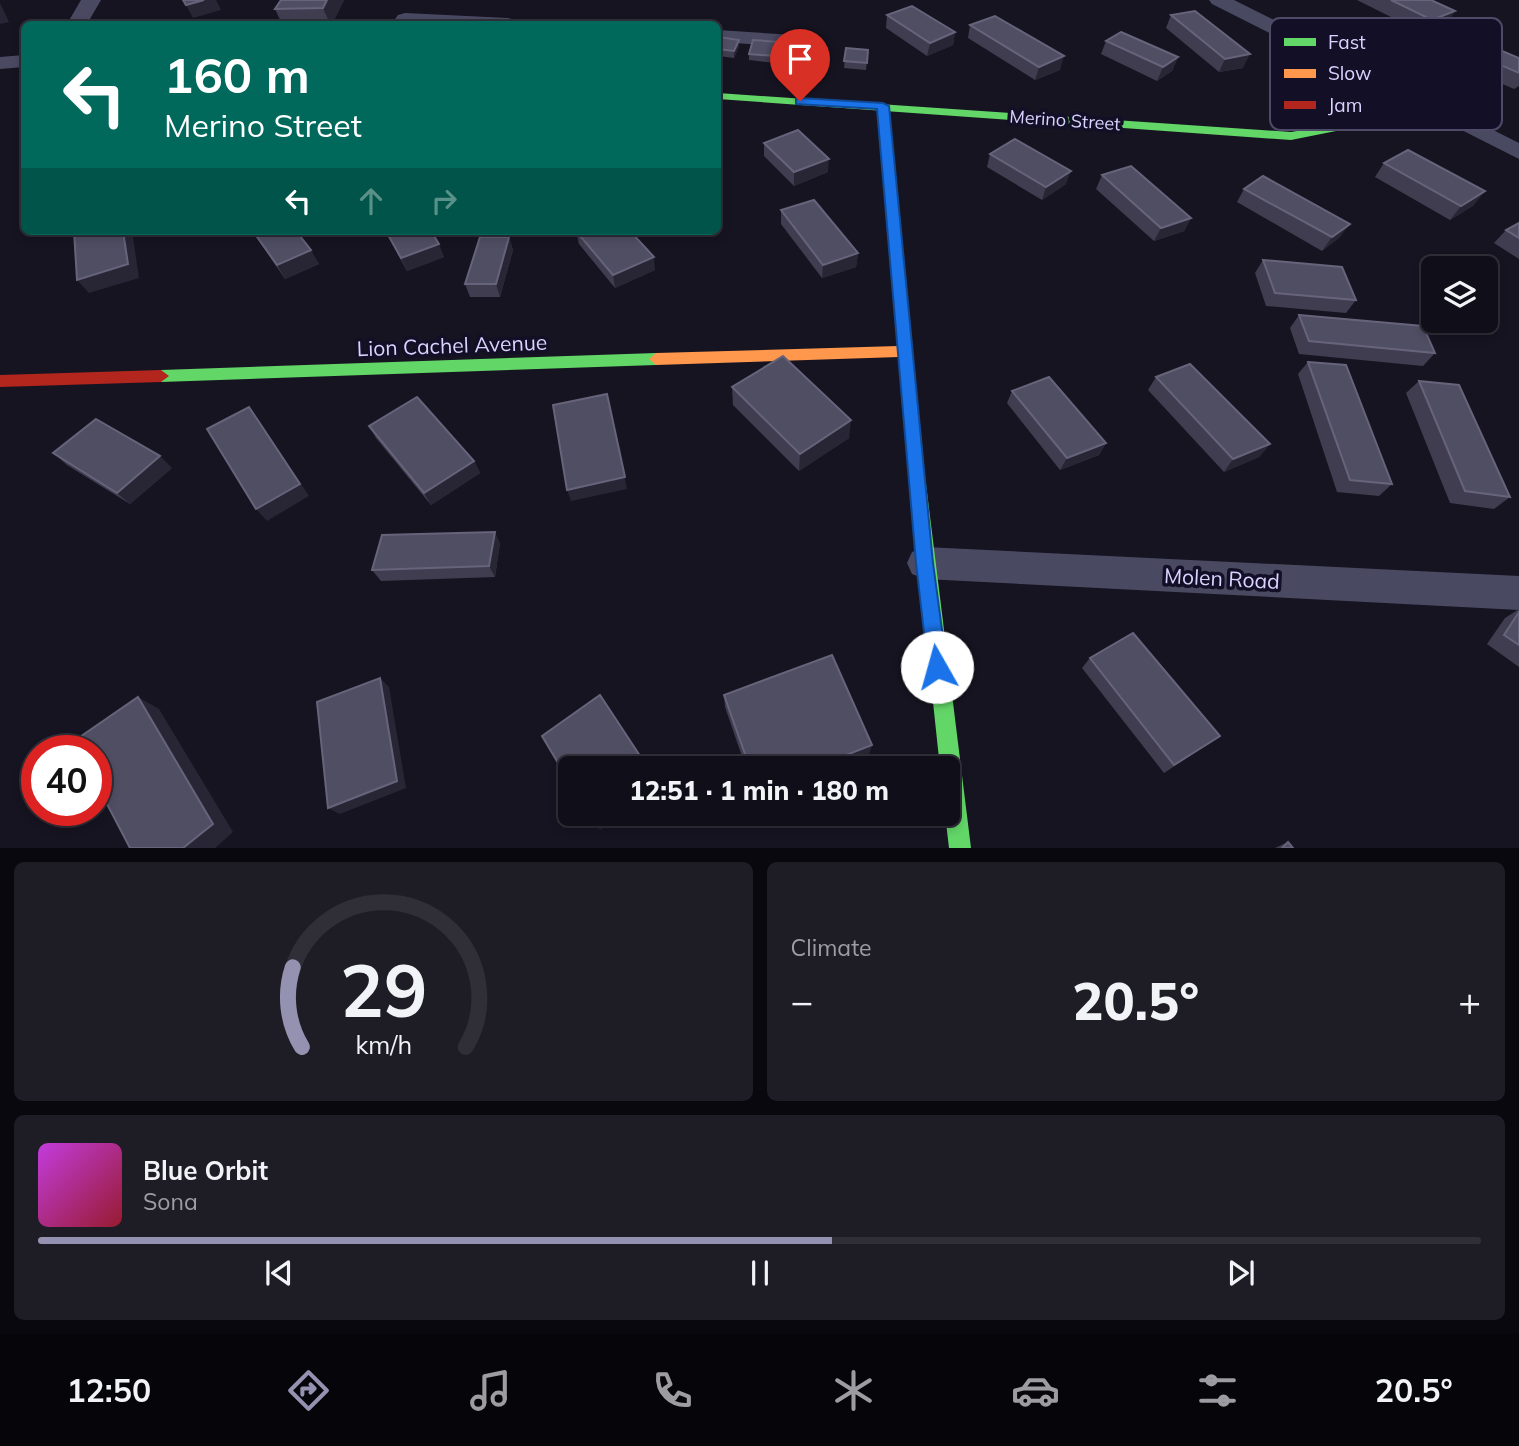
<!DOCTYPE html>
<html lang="en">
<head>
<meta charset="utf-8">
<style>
  :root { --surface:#100f19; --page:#1e1d26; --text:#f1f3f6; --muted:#9c9ca2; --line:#302f38; --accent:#9591b1 }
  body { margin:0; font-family:Mulish,sans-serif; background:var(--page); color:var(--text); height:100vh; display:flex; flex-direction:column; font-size:26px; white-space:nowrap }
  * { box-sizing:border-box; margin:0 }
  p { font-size:23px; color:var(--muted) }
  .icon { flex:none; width:38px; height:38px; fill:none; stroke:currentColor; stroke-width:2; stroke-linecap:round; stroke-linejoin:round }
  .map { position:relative; height:848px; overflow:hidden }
  .details { display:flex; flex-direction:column; gap:14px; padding:14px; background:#09080e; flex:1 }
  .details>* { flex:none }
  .guide { position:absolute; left:21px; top:21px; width:700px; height:214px; border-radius:10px; box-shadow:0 4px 10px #0003,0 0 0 2px var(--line); background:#00695c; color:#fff; overflow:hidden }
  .controls { position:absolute; left:1421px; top:256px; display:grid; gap:14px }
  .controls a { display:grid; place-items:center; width:77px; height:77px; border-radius:10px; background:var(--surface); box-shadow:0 4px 10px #0003,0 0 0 2px var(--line); font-size:35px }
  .speed { position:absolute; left:21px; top:735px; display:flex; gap:14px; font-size:35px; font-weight:700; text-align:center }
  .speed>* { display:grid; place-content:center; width:91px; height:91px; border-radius:50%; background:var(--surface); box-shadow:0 4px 10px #0003,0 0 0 2px var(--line); line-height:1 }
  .speed .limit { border:10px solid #d22; background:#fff; color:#111 }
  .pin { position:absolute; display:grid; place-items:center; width:60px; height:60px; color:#fff; margin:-72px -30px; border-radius:50% 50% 50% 0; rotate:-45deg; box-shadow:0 0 7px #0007 }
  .pin .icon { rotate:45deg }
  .me { position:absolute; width:77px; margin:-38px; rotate:353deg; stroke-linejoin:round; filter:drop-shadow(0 0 5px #0008) }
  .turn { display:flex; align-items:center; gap:24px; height:147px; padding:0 28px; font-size:32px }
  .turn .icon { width:91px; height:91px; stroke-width:2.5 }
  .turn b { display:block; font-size:49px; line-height:60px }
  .lanes { display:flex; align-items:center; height:66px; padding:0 28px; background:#0003; justify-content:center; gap:35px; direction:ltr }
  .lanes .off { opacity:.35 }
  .big { font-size:52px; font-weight:800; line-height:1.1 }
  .details .widget { flex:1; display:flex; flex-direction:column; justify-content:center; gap:10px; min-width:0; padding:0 24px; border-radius:10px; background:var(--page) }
  .details .dial { align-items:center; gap:0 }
  .dial svg { height:182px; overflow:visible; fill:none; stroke:var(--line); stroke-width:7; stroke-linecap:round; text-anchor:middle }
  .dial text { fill:var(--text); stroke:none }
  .song { display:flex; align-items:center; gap:21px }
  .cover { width:84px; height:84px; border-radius:10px; background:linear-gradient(135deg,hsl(290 70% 55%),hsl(350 70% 35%)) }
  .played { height:7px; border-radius:4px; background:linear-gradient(90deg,var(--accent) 55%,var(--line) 55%) }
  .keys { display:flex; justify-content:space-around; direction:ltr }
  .heat { display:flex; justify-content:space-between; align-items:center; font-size:38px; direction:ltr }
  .details .tiles { flex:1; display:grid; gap:14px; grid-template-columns:1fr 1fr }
  .widget:last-child { grid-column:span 2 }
  .trip { position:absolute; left:558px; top:756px; width:402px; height:70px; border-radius:10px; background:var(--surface); box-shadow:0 4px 10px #0003,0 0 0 2px var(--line); font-weight:800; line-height:70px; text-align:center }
  .tab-bar { display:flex; height:112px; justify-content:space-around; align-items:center; background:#06060a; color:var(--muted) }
  .tab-bar .icon { width:49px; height:49px }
  .tab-bar .selected { color:var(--accent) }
  .tab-bar b { font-size:32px; color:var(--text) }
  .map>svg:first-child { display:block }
</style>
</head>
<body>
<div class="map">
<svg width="1519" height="848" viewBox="0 0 1519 848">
  <rect width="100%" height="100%" fill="#161421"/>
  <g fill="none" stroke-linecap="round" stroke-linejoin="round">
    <!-- street -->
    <g fill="#4a4962" fill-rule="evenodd">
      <polygon points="81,0 101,0 87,24 67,24"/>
      <polygon points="1209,0 1234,0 1519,143 1519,159 1212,4"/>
      <polygon points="405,13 508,18 515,20 518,24 398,23 395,19 398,15"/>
      <polygon points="718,30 809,36 816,38 819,42 816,46 809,48 718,42"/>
      <polygon points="24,55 24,67 0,69 0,57"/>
      <polygon points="925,547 1519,576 1519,610 925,579 912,574 907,563 912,552"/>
    </g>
    <!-- fast -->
    <g fill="#63d668" fill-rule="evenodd">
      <polygon points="1403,91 1407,92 1407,96 1341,130 1291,140 718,99 718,93 1291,132 1334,125"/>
      <polygon points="656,353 663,359 656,365 161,382 153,376 161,370"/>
      <polygon points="917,469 923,471 925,476 971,848 949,848 945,814 948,814 948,768 940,768 909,476 911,471"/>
    </g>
    <!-- slow -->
    <polygon fill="#ff974d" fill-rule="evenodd" points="883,103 889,106 925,476 923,481 917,483 911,481 909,476 899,357 656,365 649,359 656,353 898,346 877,106"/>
    <!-- jam -->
    <polygon fill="#b3261e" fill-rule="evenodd" points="161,370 169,376 161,382 0,387 0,375"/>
  </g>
  <!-- wall -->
  <g fill="#403d50">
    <polygon points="344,0 332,24 282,24 275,9"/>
    <polygon points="1357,0 1431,0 1455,11 1446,24 1423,33"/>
    <polygon points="887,15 955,32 953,45 927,56 886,28"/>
    <polygon points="1171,15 1243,68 1219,72 1166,28"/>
    <polygon points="970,25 1060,70 1035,80 968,38"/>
    <polygon points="718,37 739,46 734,58 718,56"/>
    <polygon points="1106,41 1178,57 1172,71 1157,81 1101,54"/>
    <polygon points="779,42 779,49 774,63 749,60 749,54"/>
    <polygon points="1457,46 1519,58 1519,86 1514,89 1448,60"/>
    <polygon points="846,48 868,50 866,70 844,68"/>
    <polygon points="790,54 824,54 821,64 790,60"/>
    <polygon points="764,143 828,172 794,186 764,156"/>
    <polygon points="990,154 1066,184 1042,200 987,167"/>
    <polygon points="1384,163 1474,205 1450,220 1375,177"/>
    <polygon points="1102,175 1191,218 1184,231 1154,241 1096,189"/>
    <polygon points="1244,189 1340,237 1322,251 1237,202"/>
    <polygon points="781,210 858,253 856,267 822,278 781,224"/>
    <polygon points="1519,223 1519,259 1494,243 1506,230"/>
    <polygon points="252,231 296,231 319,264 285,279"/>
    <polygon points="385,231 431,231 444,257 407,271"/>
    <polygon points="576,231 655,270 615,288 579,244"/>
    <polygon points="509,237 513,250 500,297 470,297 465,284"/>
    <polygon points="1263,260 1356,300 1346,313 1266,306 1255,273"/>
    <polygon points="1299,315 1435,353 1423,366 1299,354 1290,328"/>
    <polygon points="1308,362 1392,484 1379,496 1337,492 1298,374"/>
    <polygon points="1156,377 1270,444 1259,457 1224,472 1148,390"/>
    <polygon points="1419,381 1510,497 1494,509 1450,503 1406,393"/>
    <polygon points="732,387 849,438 799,471 733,405"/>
    <polygon points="1012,391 1106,443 1099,455 1060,470 1007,403"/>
    <polygon points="369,426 474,461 480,473 431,505 376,438"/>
    <polygon points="53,453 172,468 130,504 67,465"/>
    <polygon points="500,543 495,577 381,581 372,570"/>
    <polygon points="1519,609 1519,667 1487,644 1505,618"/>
    <polygon points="1090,658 1220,736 1164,773 1082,668"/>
    <polygon points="724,695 872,745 868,756 837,768 746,768 725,707"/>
    <polygon points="1288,842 1293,848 1275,848"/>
  </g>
  <!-- shaded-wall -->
  <g fill="#282635">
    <polygon points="204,0 216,0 221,10 193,18 186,5"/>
    <polygon points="327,0 344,0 332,24 330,24 323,8"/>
    <polygon points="0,3 9,22 0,24"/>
    <polygon points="1455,11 1446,24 1423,33 1432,20"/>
    <polygon points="955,32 953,45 927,56 930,43"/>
    <polygon points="739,40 739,46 734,58 734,51"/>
    <polygon points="779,42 779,49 774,63 775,56"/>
    <polygon points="1250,54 1243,68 1219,72 1225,59"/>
    <polygon points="1064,56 1060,70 1035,80 1039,67"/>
    <polygon points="1178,57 1172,71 1157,81 1163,67"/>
    <polygon points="829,159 828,172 794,186 794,172"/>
    <polygon points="1071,171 1066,184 1042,200 1046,187"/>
    <polygon points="1485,191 1474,205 1450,220 1461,206"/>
    <polygon points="1191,218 1184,231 1154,241 1161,228"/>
    <polygon points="1350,224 1340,237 1322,251 1332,237"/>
    <polygon points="123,231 132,231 139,278 89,293 77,280"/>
    <polygon points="509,237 513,250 500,297 496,284"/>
    <polygon points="439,244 444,257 407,271 401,258"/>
    <polygon points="311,250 319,264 285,279 277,265"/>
    <polygon points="858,253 856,267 822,278 823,265"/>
    <polygon points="654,257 655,270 615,288 613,275"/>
    <polygon points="249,407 259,420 309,496 267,521 256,509"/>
    <polygon points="610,407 627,489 571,501 567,490"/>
    <polygon points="851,420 849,438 799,471 800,454"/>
    <polygon points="1106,443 1099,455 1060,470 1067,458"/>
    <polygon points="1270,444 1259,457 1224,472 1233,459"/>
    <polygon points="160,456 172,468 130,504 117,493"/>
    <polygon points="474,461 480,473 431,505 424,493"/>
    <polygon points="495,532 500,543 495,577 489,566"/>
    <polygon points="380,678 389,687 406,788 340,814 328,808"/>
    <polygon points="138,697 159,709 233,832 215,848 183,848"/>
    <polygon points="872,745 868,756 837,768 813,768"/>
    <polygon points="609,814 621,814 600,830 595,824"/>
  </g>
  <!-- building -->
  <g fill="#504e63" stroke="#66637b" stroke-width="2">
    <polygon points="183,0 204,0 186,5"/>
    <polygon points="281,0 327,0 323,8 275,9"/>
    <polygon points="1391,0 1431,0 1455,11 1432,20"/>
    <polygon points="912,6 955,32 930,43 887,15"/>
    <polygon points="1195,11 1250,54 1225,59 1171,15"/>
    <polygon points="995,16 1064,56 1039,67 970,25"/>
    <polygon points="453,21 478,24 449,24"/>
    <polygon points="1121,32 1178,57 1163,67 1106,41"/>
    <polygon points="718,37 739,40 734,51 718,49"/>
    <polygon points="1471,38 1519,58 1519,73 1457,46"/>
    <polygon points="753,40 779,42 775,56 749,54"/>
    <polygon points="794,43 825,47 821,57 790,54"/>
    <polygon points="846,48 868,50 867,63 844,61"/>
    <polygon points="798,130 829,159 794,172 764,143"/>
    <polygon points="1015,139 1071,171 1046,187 990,154"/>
    <polygon points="1408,150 1485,191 1461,206 1384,163"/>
    <polygon points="1131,166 1191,218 1161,228 1102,175"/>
    <polygon points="1263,176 1350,224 1332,237 1244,189"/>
    <polygon points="814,200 858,253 823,265 781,210"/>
    <polygon points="1519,223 1519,238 1506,230"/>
    <polygon points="74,231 123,231 128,264 77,280"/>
    <polygon points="253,231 296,231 311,250 277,265"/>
    <polygon points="386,231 431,231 439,244 401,258"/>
    <polygon points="576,231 630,231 654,257 613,275"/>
    <polygon points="480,237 509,237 496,284 465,284"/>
    <polygon points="1263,260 1342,267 1356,300 1275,293"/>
    <polygon points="1299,315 1423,326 1435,353 1309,341"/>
    <polygon points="783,356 851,420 800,454 732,387"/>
    <polygon points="1308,362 1346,365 1392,484 1350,480"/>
    <polygon points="1190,364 1270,444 1233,459 1156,377"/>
    <polygon points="1049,377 1106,443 1067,458 1012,391"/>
    <polygon points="1419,381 1459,385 1510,497 1465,491"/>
    <polygon points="607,394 625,477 567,490 553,405"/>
    <polygon points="417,397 474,461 424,493 369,426"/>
    <polygon points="249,407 300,484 256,509 207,429"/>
    <polygon points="96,419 160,456 117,493 53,453"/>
    <polygon points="495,532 489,566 372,570 382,535"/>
    <polygon points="1519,612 1519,645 1504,635"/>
    <polygon points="1133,633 1220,736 1174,765 1090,658"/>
    <polygon points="832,655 872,745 813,768 750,768 724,695"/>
    <polygon points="380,678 397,781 328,808 317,702"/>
    <polygon points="600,695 648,768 570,768 570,783 542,736"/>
    <polygon points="138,697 213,824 183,848 130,848 96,783 96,751 79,751 74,741"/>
    <polygon points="589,814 609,814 595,824"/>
    <polygon points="1288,842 1293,848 1282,848"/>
  </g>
  <!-- route -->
  <polygon fill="#1a73e8" stroke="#114b97" stroke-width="2" points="800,98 883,103 889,106 933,563 947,667 944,673 937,676 930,673 928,667 916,563 877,109 796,104 796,99"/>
  <g text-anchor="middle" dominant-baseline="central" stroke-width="7" stroke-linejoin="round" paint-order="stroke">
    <!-- far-street labels -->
    <g font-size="18" fill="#d9d4ff" stroke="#130f26">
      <text transform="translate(1065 120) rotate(4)">Merino Street</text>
    </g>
    <!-- street labels -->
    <g font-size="21" fill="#d9d4ff" stroke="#130f26">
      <text transform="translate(452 345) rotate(-2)">Lion Cachel Avenue</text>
      <text transform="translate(1222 578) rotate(3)">Molen Road</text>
    </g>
  </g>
  <!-- legend -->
  <rect x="1270" y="18" width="232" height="112" rx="10" fill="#130f26" stroke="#4e4a67" stroke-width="2"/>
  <rect x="1284" y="38" width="32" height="8" fill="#63d668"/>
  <rect x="1284" y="69" width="32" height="9" fill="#ff974d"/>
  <rect x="1284" y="101" width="32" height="8" fill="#b3261e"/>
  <g font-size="19" fill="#d9d4ff">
    <text x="1328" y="49">Fast</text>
    <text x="1328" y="80">Slow</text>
    <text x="1328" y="112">Jam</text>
  </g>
</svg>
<div class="controls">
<a><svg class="icon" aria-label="layers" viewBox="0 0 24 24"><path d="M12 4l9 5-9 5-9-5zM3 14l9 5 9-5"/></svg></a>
</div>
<div class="speed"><div class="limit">40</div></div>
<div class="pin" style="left:800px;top:101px;background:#d93025"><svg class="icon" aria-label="arrive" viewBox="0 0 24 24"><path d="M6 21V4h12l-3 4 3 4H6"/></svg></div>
<svg class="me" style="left:937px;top:667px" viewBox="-20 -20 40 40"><circle r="19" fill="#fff"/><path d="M0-13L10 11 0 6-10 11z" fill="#1a73e8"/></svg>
<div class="trip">12:51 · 1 min · 180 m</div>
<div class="guide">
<div class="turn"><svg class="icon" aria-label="left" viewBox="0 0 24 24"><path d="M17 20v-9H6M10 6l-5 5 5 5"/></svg><div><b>160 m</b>Merino Street</div></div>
<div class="lanes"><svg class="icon" aria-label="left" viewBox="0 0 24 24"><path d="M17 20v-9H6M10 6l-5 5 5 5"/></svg><svg class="icon off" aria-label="ahead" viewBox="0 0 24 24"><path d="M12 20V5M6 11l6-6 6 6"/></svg><svg class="icon off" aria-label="right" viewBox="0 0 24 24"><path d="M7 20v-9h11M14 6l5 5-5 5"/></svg></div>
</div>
</div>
<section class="details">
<div class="tiles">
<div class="widget dial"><svg viewBox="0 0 100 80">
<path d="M14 69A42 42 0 1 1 86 69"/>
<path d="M14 69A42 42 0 0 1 10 34" stroke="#9591b1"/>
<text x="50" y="56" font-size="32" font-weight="700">29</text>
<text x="50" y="72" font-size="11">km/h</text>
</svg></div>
<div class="widget"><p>Climate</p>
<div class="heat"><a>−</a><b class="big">20.5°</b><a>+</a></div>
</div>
<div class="widget">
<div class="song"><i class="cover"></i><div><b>Blue Orbit</b><p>Sona</p></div></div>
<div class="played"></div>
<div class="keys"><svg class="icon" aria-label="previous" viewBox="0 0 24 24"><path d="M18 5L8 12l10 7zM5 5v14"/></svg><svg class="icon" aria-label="pause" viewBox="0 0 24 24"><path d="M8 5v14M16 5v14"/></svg><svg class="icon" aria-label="next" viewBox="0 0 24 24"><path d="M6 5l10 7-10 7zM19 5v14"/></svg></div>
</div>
</div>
</section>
<nav class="tab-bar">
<b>12:50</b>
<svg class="icon selected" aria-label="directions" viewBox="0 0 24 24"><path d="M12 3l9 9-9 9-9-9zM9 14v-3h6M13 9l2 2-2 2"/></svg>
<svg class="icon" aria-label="music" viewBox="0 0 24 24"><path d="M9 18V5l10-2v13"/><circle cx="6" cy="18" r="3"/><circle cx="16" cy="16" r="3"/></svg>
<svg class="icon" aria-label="phone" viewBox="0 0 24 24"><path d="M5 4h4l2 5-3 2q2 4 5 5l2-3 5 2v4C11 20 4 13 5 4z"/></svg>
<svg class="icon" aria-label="climate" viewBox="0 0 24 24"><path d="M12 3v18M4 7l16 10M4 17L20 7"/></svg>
<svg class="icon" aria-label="car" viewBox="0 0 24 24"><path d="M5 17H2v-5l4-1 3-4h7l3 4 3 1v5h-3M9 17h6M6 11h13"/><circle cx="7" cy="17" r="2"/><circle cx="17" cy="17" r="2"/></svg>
<svg class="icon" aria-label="filters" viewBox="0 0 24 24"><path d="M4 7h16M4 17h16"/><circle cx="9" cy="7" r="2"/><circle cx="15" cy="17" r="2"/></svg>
<b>20.5°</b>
</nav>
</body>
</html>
